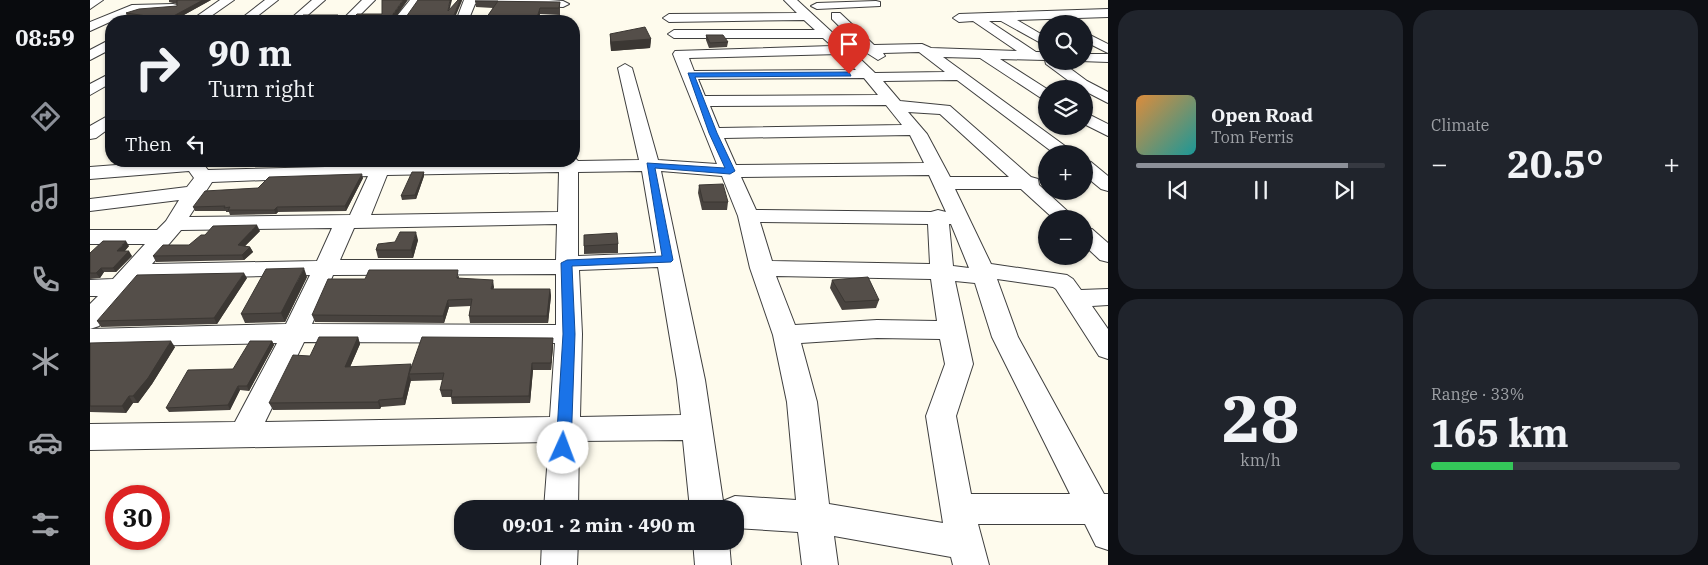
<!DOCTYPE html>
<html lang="en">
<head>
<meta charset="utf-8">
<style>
  :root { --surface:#171b24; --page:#20242c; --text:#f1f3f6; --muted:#9ea1a6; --line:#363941; --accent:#8c9099 }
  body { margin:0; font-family:"IBM Plex Serif",serif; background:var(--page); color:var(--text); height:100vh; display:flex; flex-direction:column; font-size:19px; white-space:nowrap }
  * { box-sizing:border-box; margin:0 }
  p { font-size:16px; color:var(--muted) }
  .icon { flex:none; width:28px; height:28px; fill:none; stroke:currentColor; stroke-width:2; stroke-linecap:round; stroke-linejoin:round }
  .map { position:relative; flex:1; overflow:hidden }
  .sheet { display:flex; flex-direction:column; gap:10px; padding:10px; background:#0d0f14; width:600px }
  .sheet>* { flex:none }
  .hud { position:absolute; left:15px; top:15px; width:475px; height:152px; border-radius:20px; box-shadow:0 1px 4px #0004; background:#171b24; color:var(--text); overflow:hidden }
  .controls { position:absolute; left:948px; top:15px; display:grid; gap:10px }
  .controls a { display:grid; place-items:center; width:55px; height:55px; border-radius:50%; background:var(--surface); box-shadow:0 1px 4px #0004; font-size:25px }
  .speed { position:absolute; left:15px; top:485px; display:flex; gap:10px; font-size:25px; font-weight:700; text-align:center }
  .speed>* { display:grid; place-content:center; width:65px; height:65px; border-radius:50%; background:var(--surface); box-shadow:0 1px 4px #0004; line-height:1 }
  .speed .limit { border:8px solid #d22; background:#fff; color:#111 }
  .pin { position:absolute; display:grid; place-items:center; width:42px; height:42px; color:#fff; margin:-51px -21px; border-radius:50% 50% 50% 0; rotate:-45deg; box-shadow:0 0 5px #0007 }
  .pin .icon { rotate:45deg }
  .me { position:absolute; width:55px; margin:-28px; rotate:2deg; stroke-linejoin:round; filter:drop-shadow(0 0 4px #0008) }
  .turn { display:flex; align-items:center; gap:18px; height:105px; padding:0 20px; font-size:22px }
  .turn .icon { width:65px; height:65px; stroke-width:2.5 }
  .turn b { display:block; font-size:35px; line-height:42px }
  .then { display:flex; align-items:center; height:48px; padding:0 20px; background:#0003; gap:10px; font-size:19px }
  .big { font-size:38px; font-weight:800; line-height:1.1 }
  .sheet .widget { flex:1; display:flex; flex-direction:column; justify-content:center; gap:8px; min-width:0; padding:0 18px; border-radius:20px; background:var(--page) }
  .sheet .dial { align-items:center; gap:0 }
  .dial b { font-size:65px; line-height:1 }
  .song { display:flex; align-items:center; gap:15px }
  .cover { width:60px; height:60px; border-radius:8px; background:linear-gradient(135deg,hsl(30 70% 55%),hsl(180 70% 35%)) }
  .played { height:5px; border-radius:2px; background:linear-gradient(90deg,var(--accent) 85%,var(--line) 85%) }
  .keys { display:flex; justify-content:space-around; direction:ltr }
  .heat { display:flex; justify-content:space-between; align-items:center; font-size:28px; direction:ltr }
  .charge { height:8px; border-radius:4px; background:linear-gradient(90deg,#34c759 33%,var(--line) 0) }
  .sheet .tiles { flex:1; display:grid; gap:10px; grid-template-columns:repeat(2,1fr) }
  .trip { position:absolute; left:364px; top:500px; width:290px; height:50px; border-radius:20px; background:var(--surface); box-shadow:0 1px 4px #0004; font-weight:800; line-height:50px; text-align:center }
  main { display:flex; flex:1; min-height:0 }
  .tabs { display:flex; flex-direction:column; width:90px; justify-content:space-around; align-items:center; background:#090b0e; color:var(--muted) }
  .tabs .icon { width:35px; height:35px }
  .tabs .selected { color:var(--accent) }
  .tabs b { font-size:22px; color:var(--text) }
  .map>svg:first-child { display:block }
</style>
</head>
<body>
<main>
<nav class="tabs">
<b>08:59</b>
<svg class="icon selected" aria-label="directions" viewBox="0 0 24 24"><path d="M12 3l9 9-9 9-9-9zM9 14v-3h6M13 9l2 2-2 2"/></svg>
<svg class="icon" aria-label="music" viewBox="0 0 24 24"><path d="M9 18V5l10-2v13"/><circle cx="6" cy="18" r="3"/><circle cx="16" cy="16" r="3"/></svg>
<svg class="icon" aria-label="phone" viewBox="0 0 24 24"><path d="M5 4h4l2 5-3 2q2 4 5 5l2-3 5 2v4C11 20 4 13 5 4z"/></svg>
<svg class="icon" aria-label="climate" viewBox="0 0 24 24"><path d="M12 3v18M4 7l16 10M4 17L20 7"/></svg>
<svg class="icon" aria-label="car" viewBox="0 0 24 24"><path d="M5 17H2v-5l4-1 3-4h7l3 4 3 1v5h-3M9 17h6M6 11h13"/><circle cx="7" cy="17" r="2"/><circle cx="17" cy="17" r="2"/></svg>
<svg class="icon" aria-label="filters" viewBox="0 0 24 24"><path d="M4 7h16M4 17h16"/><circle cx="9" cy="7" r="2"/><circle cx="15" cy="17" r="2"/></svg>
</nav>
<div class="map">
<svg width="1018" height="565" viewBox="0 0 1018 565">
  <rect width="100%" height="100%" fill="#fefbed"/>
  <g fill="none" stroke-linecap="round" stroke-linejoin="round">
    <defs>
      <g id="minor">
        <polygon points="0,0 13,0 0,9"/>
        <polygon points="130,0 144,0 114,21 100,21"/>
        <polygon points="175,0 188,0 161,21 148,21"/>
        <polygon points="222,0 235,0 211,21 198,21"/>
        <polygon points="272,0 285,0 264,21 251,21"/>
        <polygon points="320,0 332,0 315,21 303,21"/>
        <polygon points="374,0 459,0 473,1 479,4 473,7 385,4 378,21 366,21"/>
        <path d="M694,0H707L757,46H769L742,19V13H750L784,45L832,44L841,48L927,51L883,21L869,22L863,18L869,14L1018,9V17L927,20L956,37V46L911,21H899L946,52H956V61H970L997,81L1018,92V103L987,87L956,64L955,60L910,59L957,89L956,100L951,98L890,58L853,57L986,154H965L867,80L793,81L810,101L860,106L941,177L948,179L949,185L986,219H964L931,189H865L901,264L977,275L983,279L991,290L1018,289V305L1002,306L1018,329V359L1009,356L966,289L963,287L907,279L928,337L1014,494H1018V550L1006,546L995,524H888L899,565H863L861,557L744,536L748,565H712L708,532L645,528V509H600L593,440L489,441L488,509H454L459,442L0,450V424L145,422L187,343L0,347V304L8,296H0V280L23,279L55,244H0V230H67L76,221L89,200L0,211V199L97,187L104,178L99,171L0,179V167L79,161H111L118,170L484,161V157L488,161L549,160L528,68L535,64L542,68L568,160L627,164L583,54L585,51L742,46L733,38H584L578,34L584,30H725L714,20L579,22L573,18L579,14L707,13ZM829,52L855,72L785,73L765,54L777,53L788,60L795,56L793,53ZM750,54L766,70L604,71L599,58ZM774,78L788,95L615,96L608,79ZM796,105L812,125L629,128L620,106ZM818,112L850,114L919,177H860L837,134ZM820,135L834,163L646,165L634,138ZM552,171L566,253L488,256V172ZM571,171L632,176L648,216L660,268L683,335L697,402L706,500L645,496L633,501L615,380ZM469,172L468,212L281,215L297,175ZM839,175L856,212L848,210L841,212L666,210L651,177ZM278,176L260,215L99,217L122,182ZM670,222L838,224L840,264L682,261ZM467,224L466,260H250L264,228ZM859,224H861L879,268L863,266ZM242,228L227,261L62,264L91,230ZM568,267L587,380L591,415L490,417L492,334L489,270ZM466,274V325L222,324L243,275ZM220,275L196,324L0,329L9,326L49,279ZM686,276L841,279L847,321L787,320L705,325ZM865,281L885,283L902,337L980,494H881L866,416L883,364ZM787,338L850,339L855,364L836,416L853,523L739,504L727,402L711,343ZM214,342L465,343L460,417L175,422Z"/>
        <polygon points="786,1 790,2 790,6 727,9 721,6 727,3"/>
        <polygon points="83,4 87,5 87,9 44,11 0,31 0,22 42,5"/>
        <polygon points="994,32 1018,44 1018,53 994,41"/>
        <polygon points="21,39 21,49 0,60 0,50"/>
        <polygon points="994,54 1018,54 1018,62 990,61 994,61"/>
        <polygon points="21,73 21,83 0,95 0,84"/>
        <polygon points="994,112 1018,124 1018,136 994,124"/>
        <polygon points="21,114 21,127 6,138 0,139 0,126"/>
        <polygon points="994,160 1001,162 1018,176 1018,191 1011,189 994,175"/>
        <polygon points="994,228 1002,229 1018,243 1018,262 1010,260 994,245"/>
        <polygon points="452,541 488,541 487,565 451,565"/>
        <polygon points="603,541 639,541 641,565 605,565"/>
      </g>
    </defs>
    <!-- minor casing -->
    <use href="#minor" stroke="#3f3f3f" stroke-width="2"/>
    <!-- minor -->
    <use href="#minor" fill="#fff" fill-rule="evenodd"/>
  </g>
  <!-- wall -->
  <g fill="#48433f">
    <polygon points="79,0 121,0 83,21 66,21 38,17 36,13 87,6 87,4 79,2"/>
    <polygon points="385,1 470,2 470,15 450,14 448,21 394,21 403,8 386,7"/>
    <polygon points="520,34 561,39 560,48 521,51 520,43"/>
    <polygon points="616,35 638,42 637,47 619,48 616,40"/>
    <polygon points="170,161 281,161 280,164 197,166 196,164 170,162"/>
    <polygon points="334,172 334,176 326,199 312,200 311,196"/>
    <polygon points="273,178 256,211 188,212 186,214 140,215 139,212 136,212 136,211 105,211 103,207 168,188"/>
    <polygon points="609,185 638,202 637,210 612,210 608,193"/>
    <polygon points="170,231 155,246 160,247 163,252 154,260 66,262 63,256 99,245 115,235"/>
    <polygon points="494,235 528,244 528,253 494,254"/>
    <polygon points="328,240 323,258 288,258 286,250"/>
    <polygon points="39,246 35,251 42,256 26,272 14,272 10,278 0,279 0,253"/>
    <polygon points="369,276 369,278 404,287 403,289 460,289 461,296 458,323 380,323 379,316 381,306 359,307 354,323 225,322 222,315"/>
    <polygon points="217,277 195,322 155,323 151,314"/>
    <polygon points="157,278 127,324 11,327 7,321"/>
    <polygon points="742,280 789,300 786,308 752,310 740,288"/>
    <polygon points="268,337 270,344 260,367 322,367 463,345 461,370 443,370 440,403 362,404 361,397 352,397 350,390 353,380 321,381 321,380 315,405 291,407 290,409 183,410 179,403 220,356"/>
    <polygon points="182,341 184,345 159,391 150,390 140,410 79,412 76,408 143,369"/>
    <polygon points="0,343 85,347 62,384 48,403 43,403 36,413 0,412"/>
  </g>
  <!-- shaded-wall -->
  <g fill="#3b3733">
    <polygon points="113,0 121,0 83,21 79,21 78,19"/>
    <polygon points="313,0 318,0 303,21 301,17"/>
    <polygon points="360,0 362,0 358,16 358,11"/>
    <polygon points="370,0 372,0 372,1 364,20 364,15"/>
    <polygon points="450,8 450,14 448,21 446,21"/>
    <polygon points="561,39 560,48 521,51 521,42"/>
    <polygon points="334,172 334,176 326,199 325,195"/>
    <polygon points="272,174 273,178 256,211 255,206"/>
    <polygon points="187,207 188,212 186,214 184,210"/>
    <polygon points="167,225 170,231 151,250 148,245"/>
    <polygon points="326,232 328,240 323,258 321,250"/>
    <polygon points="36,241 39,246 30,256 27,251"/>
    <polygon points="160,247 163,252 154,260 152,255"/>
    <polygon points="39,251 42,256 26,272 23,268"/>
    <polygon points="11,268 14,272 10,278 6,273"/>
    <polygon points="214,268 217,277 195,322 191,313"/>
    <polygon points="154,273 157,278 127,324 124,318"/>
    <polygon points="403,280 404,287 402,296 401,289"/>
    <polygon points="460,289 461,296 458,323 457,316"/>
    <polygon points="358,300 359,307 354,323 353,316"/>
    <polygon points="268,337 270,344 257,374 255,367"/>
    <polygon points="463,338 463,345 461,370 461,363"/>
    <polygon points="81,341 85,347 62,384 48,403 43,396"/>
    <polygon points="182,341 184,345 159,391 157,386"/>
    <polygon points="442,363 443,370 440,403 439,396"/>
    <polygon points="321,364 323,371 319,374 321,380 315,405 313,398"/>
    <polygon points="148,386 150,390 140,410 138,405"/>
    <polygon points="39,396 43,403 36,413 32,406"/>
    <polygon points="289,400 291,407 290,409 288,402"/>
  </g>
  <!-- building -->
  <g fill="#544e49" stroke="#3b3733">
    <polygon points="87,0 113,0 78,19 36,13 49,9 87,6"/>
    <polygon points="292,0 313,0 301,17 316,17 328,0 360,0 358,11 368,0 370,0 364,15 366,18 365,21 207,21 213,15 248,15 250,18 263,18 267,14 292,14"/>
    <polygon points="385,1 470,2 469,8 450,8 446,21 394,21 408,1"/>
    <polygon points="555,27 561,39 521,42 520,34"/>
    <polygon points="616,35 633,35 638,42 620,43"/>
    <polygon points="322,172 334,172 325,195 311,196"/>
    <polygon points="272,174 255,206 187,207 184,210 138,210 140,207 134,208 135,206 103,207 115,191 168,188 179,177"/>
    <polygon points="633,184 638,202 613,202 609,185"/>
    <polygon points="167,225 148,245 160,247 152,255 63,256 73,245 99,245 111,235 115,235 123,226"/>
    <polygon points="310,232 326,232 321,250 286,250 288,244 305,242"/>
    <polygon points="527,233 528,244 494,246 494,235"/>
    <polygon points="13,241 36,241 27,251 39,251 23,268 11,268 6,273 0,273 0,253"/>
    <polygon points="214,268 191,313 151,314 176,269"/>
    <polygon points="279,270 368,270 367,278 403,280 401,289 460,289 457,316 379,316 382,299 358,300 353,316 222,315 238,279 275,279"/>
    <polygon points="154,273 124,318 7,321 47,275"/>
    <polygon points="778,277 789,300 755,302 742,280"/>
    <polygon points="229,337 268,337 255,367 321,364 313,398 289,400 288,402 179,403 203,355 220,356"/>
    <polygon points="332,337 463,338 461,363 442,363 439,396 361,397 362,390 350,390 354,373 319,374"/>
    <polygon points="81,341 58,378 43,396 39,396 32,406 0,406 0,343"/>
    <polygon points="160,341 182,341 157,386 148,386 138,405 76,408 98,370 143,369"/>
  </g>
  <!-- route -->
  <polygon fill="#1a73e8" stroke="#114b97" points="759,72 761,76 605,77 627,133 645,171 640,174 565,168 583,260 581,262 482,266 485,334 481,448 479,453 473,455 468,453 466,448 473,334 471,263 477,260 572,256 557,163 635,168 619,133 598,73"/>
</svg>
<div class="controls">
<a><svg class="icon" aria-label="search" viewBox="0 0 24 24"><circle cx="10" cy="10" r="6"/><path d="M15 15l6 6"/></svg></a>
<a><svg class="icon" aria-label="layers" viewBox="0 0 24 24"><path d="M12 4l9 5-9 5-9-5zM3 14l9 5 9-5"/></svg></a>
<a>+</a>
<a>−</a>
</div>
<div class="speed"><div class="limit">30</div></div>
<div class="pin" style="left:759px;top:74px;background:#d93025"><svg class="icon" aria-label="arrive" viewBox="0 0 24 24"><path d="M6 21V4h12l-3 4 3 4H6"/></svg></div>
<svg class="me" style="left:473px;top:448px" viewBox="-20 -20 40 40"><circle r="19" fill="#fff"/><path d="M0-13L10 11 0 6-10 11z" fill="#1a73e8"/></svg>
<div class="trip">09:01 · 2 min · 490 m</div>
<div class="hud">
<div class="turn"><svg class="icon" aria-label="right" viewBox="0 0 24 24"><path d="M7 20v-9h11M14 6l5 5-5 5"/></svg><div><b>90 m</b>Turn right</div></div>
<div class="then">Then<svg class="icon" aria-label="left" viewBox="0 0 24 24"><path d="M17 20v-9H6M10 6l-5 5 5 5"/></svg></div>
</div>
</div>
<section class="sheet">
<div class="tiles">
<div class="widget">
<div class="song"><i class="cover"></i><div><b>Open Road</b><p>Tom Ferris</p></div></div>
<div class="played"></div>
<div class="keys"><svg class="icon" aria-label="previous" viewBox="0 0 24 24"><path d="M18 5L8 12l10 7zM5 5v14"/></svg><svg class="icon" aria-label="pause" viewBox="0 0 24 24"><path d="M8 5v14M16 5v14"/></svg><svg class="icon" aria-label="next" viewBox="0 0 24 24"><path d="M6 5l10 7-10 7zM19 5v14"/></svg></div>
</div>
<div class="widget"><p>Climate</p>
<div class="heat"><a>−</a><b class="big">20.5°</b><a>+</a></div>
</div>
<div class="widget dial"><b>28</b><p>km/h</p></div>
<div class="widget"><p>Range · 33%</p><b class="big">165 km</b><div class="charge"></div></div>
</div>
</section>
</main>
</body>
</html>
